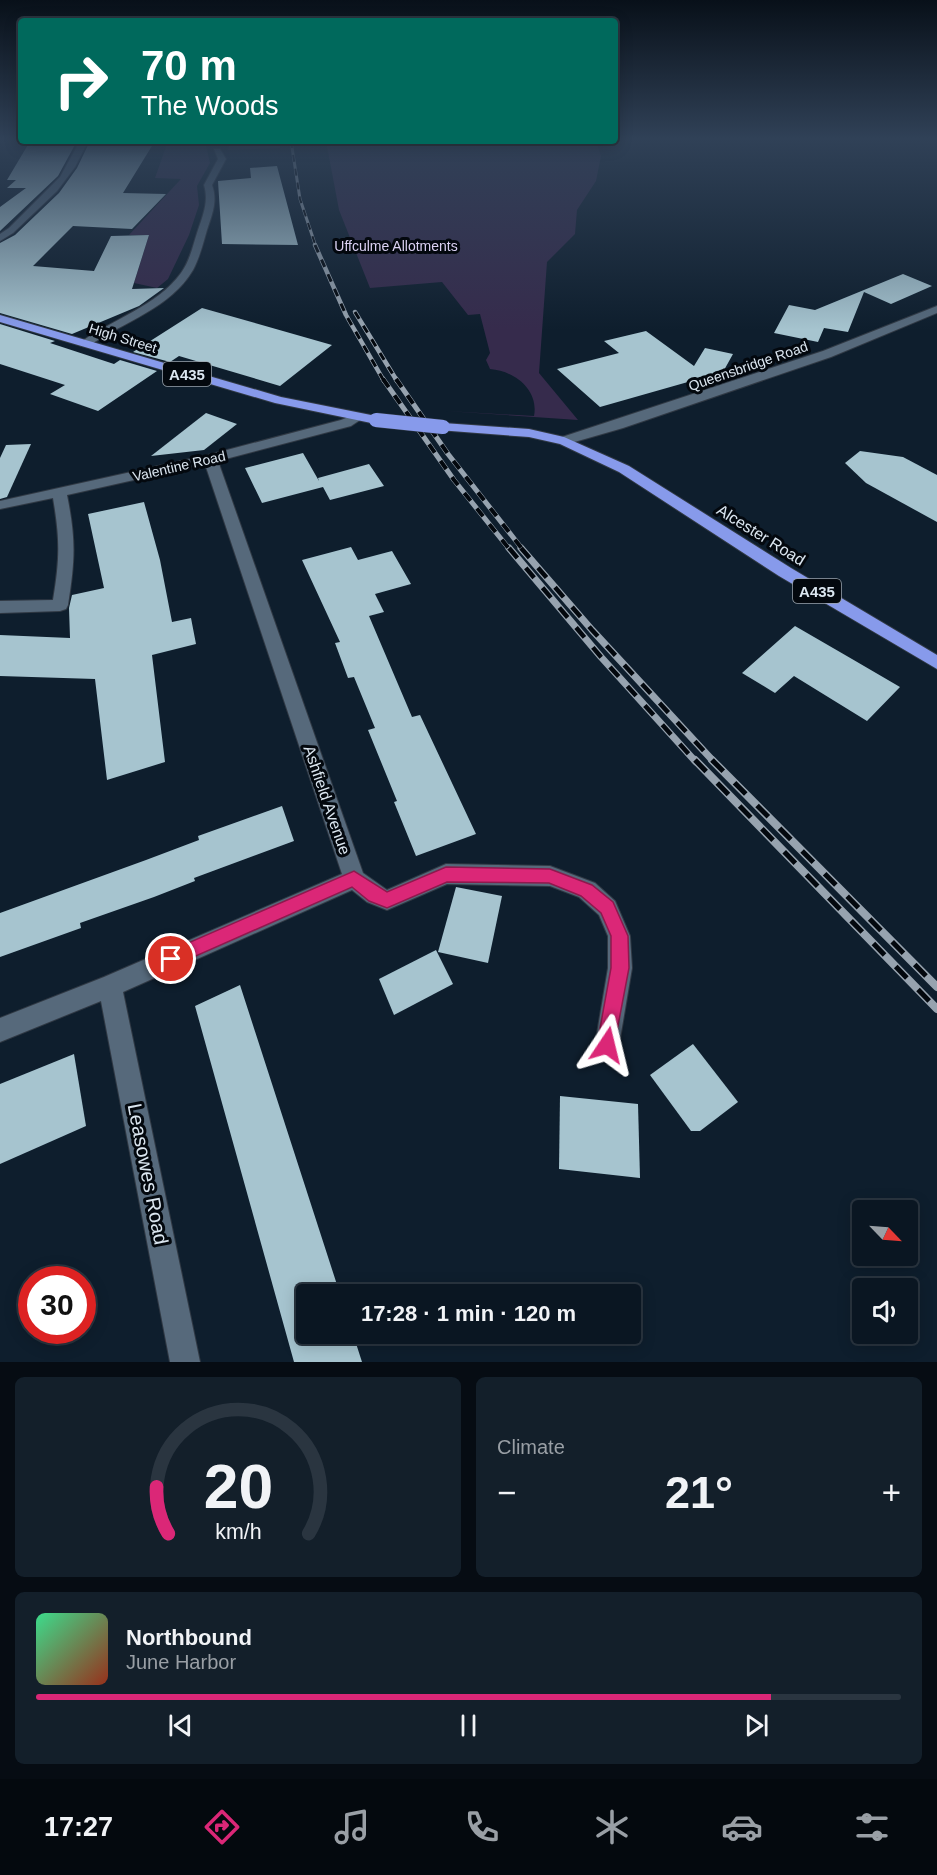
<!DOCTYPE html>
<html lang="en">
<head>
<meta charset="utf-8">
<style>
  :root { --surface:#0a1622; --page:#131f2a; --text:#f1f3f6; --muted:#999fa5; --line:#2a3540; --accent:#db2777 }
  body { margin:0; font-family:Helvetica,sans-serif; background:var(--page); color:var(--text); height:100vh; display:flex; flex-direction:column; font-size:22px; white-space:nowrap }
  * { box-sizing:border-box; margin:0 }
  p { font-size:20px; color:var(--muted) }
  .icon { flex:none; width:33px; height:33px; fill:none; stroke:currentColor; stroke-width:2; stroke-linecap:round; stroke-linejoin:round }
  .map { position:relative; height:1362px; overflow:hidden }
  .sheet { display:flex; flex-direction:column; gap:15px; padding:15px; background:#060c13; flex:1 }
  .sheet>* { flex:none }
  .top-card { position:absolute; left:18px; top:18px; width:600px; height:126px; border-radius:6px; box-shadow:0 3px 15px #0003,0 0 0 2px var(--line); background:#00695c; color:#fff; overflow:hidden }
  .needle { width:39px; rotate:115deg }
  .controls { position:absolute; left:852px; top:1200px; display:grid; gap:12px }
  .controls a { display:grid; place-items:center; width:66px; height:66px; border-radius:6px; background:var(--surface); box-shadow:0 3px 15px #0003,0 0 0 2px var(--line); font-size:30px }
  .speed { position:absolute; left:18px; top:1266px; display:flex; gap:12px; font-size:30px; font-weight:700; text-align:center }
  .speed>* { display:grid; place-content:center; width:78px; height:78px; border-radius:50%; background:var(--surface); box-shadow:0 3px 15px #0003,0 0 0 2px var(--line); line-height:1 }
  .speed .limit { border:9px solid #d22; background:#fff; color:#111 }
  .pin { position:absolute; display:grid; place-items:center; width:51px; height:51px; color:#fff; margin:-26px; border:3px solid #fff; border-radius:50%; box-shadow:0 2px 6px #0007 }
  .me { position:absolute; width:66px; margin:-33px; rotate:10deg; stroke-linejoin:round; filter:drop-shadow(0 0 4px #0008) }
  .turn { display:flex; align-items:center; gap:21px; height:126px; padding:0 24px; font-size:27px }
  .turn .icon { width:78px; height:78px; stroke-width:2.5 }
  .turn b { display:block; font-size:42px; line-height:51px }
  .big { font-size:45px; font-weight:700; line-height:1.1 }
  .sheet .tile { flex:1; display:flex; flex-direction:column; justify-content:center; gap:9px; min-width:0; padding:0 21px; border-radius:9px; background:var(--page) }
  .sheet .dial { align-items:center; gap:0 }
  .dial svg { height:156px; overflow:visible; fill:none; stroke:var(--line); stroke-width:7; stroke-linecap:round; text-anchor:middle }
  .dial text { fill:var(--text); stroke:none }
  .song { display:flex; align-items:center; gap:18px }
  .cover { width:72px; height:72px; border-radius:9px; background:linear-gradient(135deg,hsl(150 70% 55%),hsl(10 70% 35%)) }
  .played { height:6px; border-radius:3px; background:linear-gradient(90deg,var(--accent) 85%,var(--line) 85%) }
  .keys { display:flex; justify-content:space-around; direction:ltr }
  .heat { display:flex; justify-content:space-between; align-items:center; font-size:33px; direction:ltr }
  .sheet .tiles { flex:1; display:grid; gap:15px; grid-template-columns:1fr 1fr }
  .tile:last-child { grid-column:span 2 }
  .trip { position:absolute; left:296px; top:1284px; width:345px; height:60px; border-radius:6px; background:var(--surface); box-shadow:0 3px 15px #0003,0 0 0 2px var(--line); font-weight:700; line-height:60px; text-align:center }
  .menu { display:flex; height:96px; justify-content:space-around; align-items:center; background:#04090e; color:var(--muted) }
  .menu .icon { width:42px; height:42px }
  .menu .selected { color:var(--accent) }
  .menu b { font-size:27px; color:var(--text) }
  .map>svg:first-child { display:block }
</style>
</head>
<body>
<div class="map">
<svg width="937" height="1362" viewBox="0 0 937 1362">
  <rect width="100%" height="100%" fill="#0e1e2d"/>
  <!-- green -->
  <g fill="#362b4c">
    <polygon points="168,141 205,141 210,163 197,186 199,205 189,235 168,279 157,288 134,283 149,235 129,235 181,179 155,178"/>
    <polygon points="230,141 280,141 280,148 228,150"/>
    <path d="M326,141H596L601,156L596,181L577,210L575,234L547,262L539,373L578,420L446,411L534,416C539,390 515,371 490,369L486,360L490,353L480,314L468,315L442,282L370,288L339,210Z"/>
  </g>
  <!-- building -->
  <g fill="#a6c4cf">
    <polygon points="75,141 77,141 58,176 0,231 0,207 26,188 7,188 16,180 7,180 29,143"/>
    <polygon points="90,141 155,141 123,193 166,194 132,229 73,226 33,266 94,271 111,236 149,235 132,289 164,288 139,306 72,334 0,313 0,243 15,235 59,193 77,168"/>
    <polygon points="277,166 298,245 222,244 218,181 251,178 250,168"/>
    <polygon points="903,274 932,286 891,304 864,292 848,332 824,328 818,342 774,333 789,305 815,310"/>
    <polygon points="202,308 332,345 280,386 179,356 170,362 133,352"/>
    <polygon points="0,324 55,341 50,343 114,364 120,360 157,371 98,411 50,394 65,385 0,364"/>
    <polygon points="646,331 694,366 705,348 733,354 723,372 600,407 557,369 619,353 604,341"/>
    <polygon points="206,413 237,424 204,450 151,456"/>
    <polygon points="31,444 7,497 0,499 0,458 6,445"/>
    <polygon points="860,451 903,457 937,475 937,522 866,483 845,463"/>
    <polygon points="303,453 319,481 318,478 369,464 384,486 330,500 323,487 262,503 245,468"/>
    <polygon points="144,502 160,560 172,622 191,618 196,644 152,655 165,762 107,780 95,679 0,676 0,635 70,638 69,608 72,595 104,588 88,514"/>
    <polygon points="351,547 358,560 392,551 411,584 375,594 384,612 369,616 412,717 420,715 476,834 416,856 394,802 397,801 368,730 375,728 354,677 348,678 335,643 340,642 302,560"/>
    <polygon points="795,626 852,659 900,687 867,721 794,676 775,693 742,673"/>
    <polygon points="282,806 294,841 194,878 195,881 154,897 80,923 81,928 0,957 0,913 146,860 199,840 198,836"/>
    <polygon points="456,887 502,896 488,963 438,952"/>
    <polygon points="436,950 453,984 394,1015 379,979"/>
    <polygon points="240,985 340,1294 306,1294 306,1334 353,1334 362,1362 294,1362 195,1006"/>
    <polygon points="693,1044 738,1102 700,1131 691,1131 650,1075"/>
    <polygon points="74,1054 86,1126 0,1164 0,1084"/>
    <polygon points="560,1096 638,1104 640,1178 559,1169"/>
  </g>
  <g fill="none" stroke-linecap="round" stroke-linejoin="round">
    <defs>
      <g id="minor">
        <polygon points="80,141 88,141 75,167 57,191 13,233 0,241 0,234 9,228 60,177"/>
        <path d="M214,149H220L226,159L212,185C218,201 212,215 207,230C203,243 200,257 193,270C171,308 123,322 89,346H81V342C113,319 157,306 181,273C190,261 193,245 198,230C203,215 209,201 204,185L218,159Z"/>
        <polygon points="937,306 937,313 831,357 623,428 564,445 557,441 559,438 823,351"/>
        <path d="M356,414L363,418L351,426L218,461L363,873L387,890L446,864L550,866L595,883L615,901L630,936L632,968L619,1045L616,1054L607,1057L598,1054L595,1045L608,968V936L599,915L579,897L550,886L447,884L387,910L367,902L352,890L123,992L200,1362H170L101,1001L0,1042V1018L104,977L342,874L205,464L67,495C76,540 75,560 68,605L66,609L60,611L0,613V601L53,600C60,558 60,539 53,498L0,509V501L208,455L341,420Z"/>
      </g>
      <g id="highway">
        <polygon points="0,315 281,397 376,416 383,420 376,424 275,403 0,322"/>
        <polygon points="443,423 529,429 564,437 629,466 791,568 937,655 937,669 779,576 619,472 560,444 529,437 438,430 436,427"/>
      </g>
    </defs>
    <!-- minor casing -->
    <use href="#minor" stroke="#303944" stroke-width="2"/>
    <!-- highway casing -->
    <use href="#highway" stroke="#303944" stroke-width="2"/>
    <!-- minor -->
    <use href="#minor" fill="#56697b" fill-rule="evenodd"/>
    <!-- highway -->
    <use href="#highway" fill="#879aeb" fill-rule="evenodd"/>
    <defs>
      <polyline id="rail-far4" points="291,141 300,199 316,247"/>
      <g id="rail-far3">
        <polyline points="315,245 346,315 384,381"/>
        <polyline points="355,312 397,381"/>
      </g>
      <g id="rail-far2">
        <polyline points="383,379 454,480 510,550"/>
        <polyline points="396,379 448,454 523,550"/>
      </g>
      <g id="rail-far1">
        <polyline points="509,548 601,657 696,762"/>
        <polyline points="521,548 592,630 714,762"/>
      </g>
      <g id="rail">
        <polyline points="695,760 937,1009"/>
        <polyline points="712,760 937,987"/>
      </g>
    </defs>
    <!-- rail-far4 casing -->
    <use href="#rail-far4" stroke="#97a3af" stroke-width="3"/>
    <!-- rail-far3 casing -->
    <use href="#rail-far3" stroke="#97a3af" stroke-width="4.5"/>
    <!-- rail-far2 casing -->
    <use href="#rail-far2" stroke="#97a3af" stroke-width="5"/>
    <!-- rail-far1 casing -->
    <use href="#rail-far1" stroke="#97a3af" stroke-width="7"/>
    <!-- rail casing -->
    <use href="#rail" stroke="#97a3af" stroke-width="8"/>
    <!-- rail-far4 -->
    <use href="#rail-far4" stroke="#03080e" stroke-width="2" stroke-dasharray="7" stroke-linecap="butt"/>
    <!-- rail-far3 -->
    <use href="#rail-far3" stroke="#03080e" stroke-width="3" stroke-dasharray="8" stroke-linecap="butt"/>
    <!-- rail-far2 -->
    <use href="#rail-far2" stroke="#03080e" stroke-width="4" stroke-dasharray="10" stroke-linecap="butt"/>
    <!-- rail-far1 -->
    <use href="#rail-far1" stroke="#03080e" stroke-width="4.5" stroke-dasharray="13" stroke-linecap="butt"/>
    <!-- rail -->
    <use href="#rail" stroke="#03080e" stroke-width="5" stroke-dasharray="16" stroke-linecap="butt"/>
    <defs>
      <polyline id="highway-bridge" points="376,420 443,427"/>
    </defs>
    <!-- highway-bridge casing -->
    <use href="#highway-bridge" stroke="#303944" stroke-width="15" stroke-linecap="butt"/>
    <!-- highway-bridge -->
    <use href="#highway-bridge" stroke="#879aeb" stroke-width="14"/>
  </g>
  <!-- sky -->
  <linearGradient id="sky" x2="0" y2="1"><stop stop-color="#081019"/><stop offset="0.42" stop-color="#304157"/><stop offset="1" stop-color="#304157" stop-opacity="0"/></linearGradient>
  <rect width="937" height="330" fill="url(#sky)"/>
  <!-- route -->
  <polygon fill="#db2777" stroke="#8e194d" stroke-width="1.5" points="446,867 550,869 592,885 613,902 628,936 629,968 613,1052 607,1054 600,1052 597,1045 611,968 611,936 601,913 581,896 549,883 447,882 387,908 369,901 352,887 171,967 165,965 162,959 165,953 354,871 387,892"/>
  <g text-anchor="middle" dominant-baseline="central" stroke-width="6" stroke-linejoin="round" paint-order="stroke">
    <!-- far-park labels -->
    <g font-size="14" fill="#dbd1f3" stroke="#03080e">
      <text x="396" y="246">Uffculme Allotments</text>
    </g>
    <!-- far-street labels -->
    <g font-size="14" fill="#dbe6f0" stroke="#03080e">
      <text transform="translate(123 338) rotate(17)">High Street</text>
      <text transform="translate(748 366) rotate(-19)">Queensbridge Road</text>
      <text transform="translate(179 466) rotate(-13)">Valentine Road</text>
    </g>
    <!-- shield labels -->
    <g fill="#03080e" stroke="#9aa3ac" stroke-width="1.5">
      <rect x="163" y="362" width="48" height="24" rx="4.5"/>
      <rect x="793" y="579" width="48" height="24" rx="4.5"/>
    </g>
    <g font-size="15" font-weight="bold" fill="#dbe6f0">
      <text x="187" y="374">A435</text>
      <text x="817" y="591">A435</text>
    </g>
    <!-- street labels -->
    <g font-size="16" fill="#dbe6f0" stroke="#03080e">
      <text transform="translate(761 535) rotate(32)">Alcester Road</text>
      <text transform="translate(327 800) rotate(71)">Ashfield Avenue</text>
    </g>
    <!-- near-street labels -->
    <g font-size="20" fill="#dbe6f0" stroke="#03080e">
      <text transform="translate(148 1174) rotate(79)">Leasowes Road</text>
    </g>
  </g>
</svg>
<div class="controls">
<a><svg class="needle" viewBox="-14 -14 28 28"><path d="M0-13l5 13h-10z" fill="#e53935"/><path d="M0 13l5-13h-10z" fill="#999fa5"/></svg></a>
<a><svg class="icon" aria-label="sound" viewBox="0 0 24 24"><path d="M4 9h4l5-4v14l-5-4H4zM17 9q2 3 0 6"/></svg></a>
</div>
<div class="speed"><div class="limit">30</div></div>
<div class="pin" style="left:171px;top:959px;background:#d93025"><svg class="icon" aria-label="arrive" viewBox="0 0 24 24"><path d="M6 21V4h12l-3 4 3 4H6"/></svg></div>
<svg class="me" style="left:607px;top:1045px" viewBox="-20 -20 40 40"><path d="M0-17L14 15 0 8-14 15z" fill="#db2777" stroke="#fff" stroke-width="4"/></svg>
<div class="trip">17:28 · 1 min · 120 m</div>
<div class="top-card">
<div class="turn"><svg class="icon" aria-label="right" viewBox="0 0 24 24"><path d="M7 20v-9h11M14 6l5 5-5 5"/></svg><div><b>70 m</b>The Woods</div></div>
</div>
</div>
<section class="sheet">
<div class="tiles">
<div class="tile dial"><svg viewBox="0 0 100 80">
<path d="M14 69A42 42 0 1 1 86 69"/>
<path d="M14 69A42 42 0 0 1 8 45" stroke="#db2777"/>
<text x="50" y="56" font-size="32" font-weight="700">20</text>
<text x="50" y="72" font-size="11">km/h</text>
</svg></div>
<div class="tile"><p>Climate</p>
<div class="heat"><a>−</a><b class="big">21°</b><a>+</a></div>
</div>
<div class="tile">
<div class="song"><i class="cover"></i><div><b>Northbound</b><p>June Harbor</p></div></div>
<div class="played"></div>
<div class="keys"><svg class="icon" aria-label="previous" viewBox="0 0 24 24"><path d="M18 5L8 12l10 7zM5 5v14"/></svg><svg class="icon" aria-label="pause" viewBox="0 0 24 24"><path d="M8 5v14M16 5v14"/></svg><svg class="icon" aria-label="next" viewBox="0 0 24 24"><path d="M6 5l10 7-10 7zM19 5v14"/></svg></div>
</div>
</div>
</section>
<nav class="menu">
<b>17:27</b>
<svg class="icon selected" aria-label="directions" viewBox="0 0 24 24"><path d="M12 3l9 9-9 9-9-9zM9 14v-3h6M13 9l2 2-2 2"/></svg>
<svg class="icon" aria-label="music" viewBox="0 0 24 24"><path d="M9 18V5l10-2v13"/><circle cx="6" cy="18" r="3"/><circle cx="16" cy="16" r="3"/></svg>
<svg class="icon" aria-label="phone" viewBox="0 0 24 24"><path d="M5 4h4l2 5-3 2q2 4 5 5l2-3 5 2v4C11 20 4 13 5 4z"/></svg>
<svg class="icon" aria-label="climate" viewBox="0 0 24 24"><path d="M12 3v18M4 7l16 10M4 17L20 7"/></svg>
<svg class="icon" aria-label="car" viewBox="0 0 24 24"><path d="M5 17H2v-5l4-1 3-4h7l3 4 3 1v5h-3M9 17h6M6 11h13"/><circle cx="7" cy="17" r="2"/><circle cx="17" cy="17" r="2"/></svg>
<svg class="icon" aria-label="filters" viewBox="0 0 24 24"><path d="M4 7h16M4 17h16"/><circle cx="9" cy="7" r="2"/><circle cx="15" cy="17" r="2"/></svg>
</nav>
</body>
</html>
